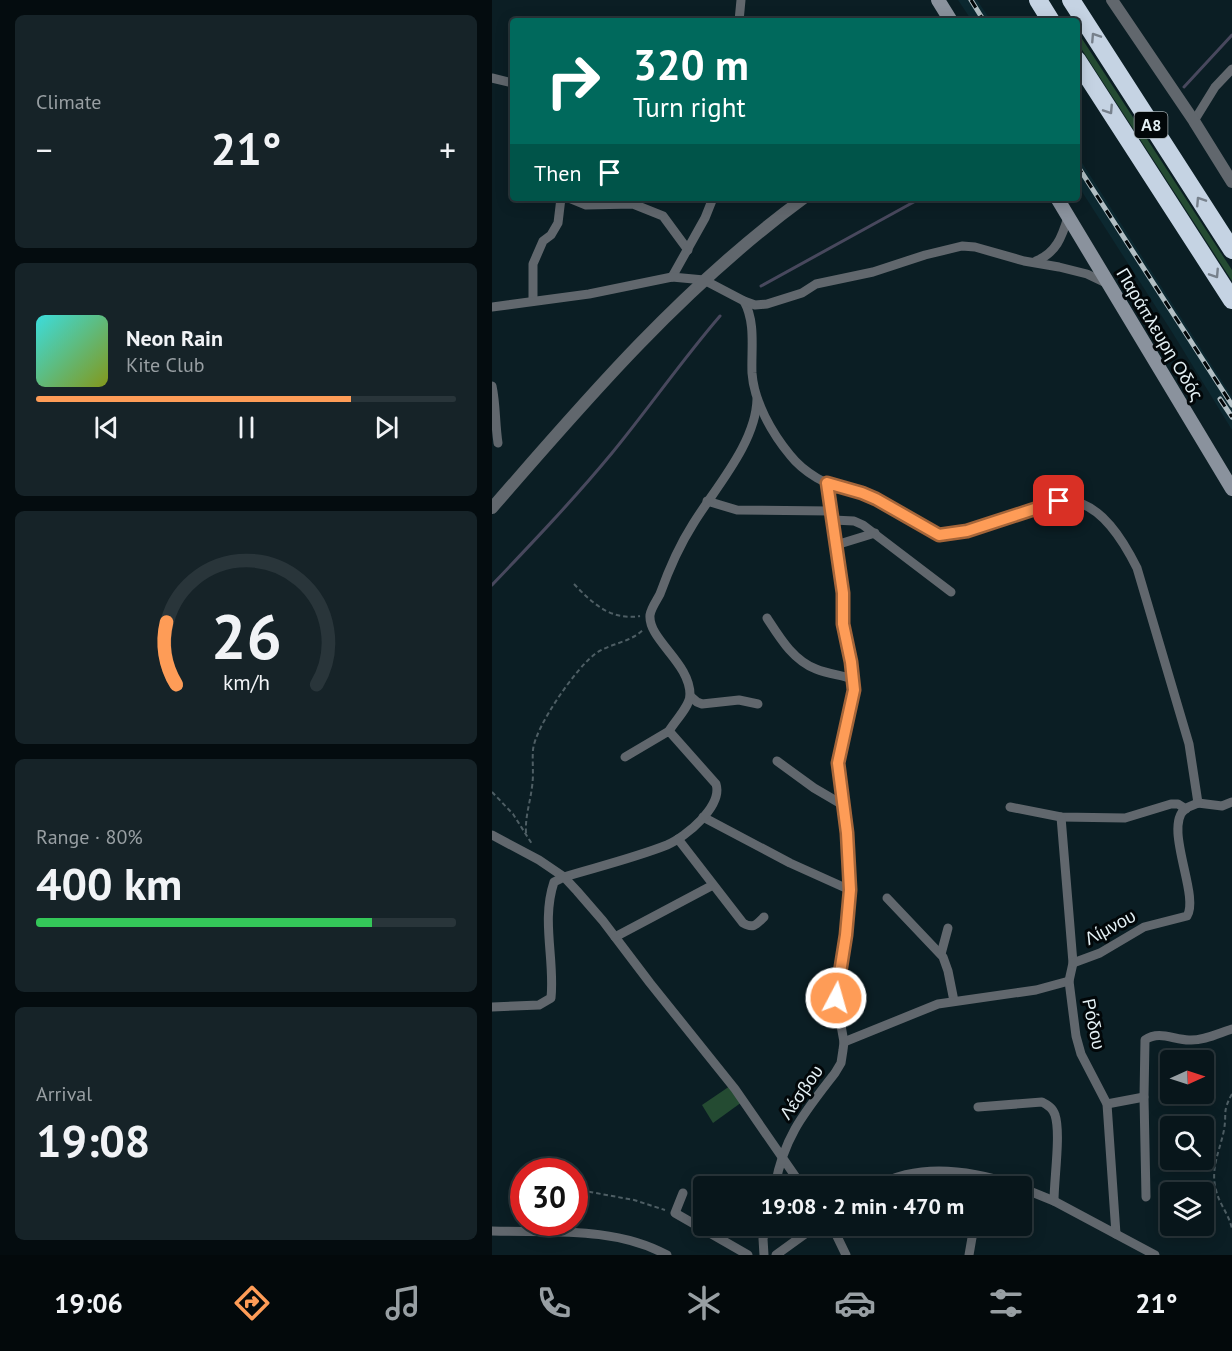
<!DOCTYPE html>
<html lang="en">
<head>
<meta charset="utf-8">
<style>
  :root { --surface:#08161b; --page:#162328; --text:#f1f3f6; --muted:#989fa3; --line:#29353a; --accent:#fe9c57 }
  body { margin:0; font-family:"PT Sans",sans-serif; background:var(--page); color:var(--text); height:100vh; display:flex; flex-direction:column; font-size:22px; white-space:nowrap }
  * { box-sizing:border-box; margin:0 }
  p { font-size:20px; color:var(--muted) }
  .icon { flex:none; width:33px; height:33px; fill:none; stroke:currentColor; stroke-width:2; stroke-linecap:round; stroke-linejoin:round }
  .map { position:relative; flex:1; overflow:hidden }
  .panel { display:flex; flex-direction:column; gap:15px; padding:15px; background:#040c0f; width:492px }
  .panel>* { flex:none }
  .hud { position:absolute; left:18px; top:18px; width:570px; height:183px; border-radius:6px; box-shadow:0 3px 15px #0003,0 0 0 2px var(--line); background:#00695c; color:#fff; overflow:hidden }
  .needle { width:39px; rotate:87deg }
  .buttons { position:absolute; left:668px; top:1050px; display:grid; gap:12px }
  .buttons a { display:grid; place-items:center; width:54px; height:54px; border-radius:6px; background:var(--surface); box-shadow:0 3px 15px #0003,0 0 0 2px var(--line); font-size:30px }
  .speed { position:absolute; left:18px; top:1158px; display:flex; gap:12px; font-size:30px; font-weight:700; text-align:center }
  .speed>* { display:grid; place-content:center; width:78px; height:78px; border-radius:50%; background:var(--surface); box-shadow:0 3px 15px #0003,0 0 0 2px var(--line); line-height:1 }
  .speed .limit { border:9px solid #d22; background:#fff; color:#111 }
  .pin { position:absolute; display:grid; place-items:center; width:51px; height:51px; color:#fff; margin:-26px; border-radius:12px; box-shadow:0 3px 9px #0006 }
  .me { position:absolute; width:66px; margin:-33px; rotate:6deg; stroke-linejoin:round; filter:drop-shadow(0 0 4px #0008) }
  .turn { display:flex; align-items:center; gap:21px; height:126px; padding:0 24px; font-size:27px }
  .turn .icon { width:78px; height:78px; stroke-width:2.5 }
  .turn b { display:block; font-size:42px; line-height:51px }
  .then { display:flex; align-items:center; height:57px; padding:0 24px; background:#0003; gap:12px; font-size:22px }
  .big { font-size:45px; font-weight:700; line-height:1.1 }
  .panel .widget { flex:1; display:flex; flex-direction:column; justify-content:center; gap:9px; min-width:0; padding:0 21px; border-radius:9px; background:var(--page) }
  .panel .dial { align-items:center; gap:0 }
  .dial svg { height:156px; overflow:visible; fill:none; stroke:var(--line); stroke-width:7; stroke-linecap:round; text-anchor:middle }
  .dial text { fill:var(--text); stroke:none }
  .song { display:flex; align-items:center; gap:18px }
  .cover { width:72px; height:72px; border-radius:9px; background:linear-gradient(135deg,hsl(180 70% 55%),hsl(70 70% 35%)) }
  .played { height:6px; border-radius:3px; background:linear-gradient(90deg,var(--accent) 75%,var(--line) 75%) }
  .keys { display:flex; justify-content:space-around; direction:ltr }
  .heat { display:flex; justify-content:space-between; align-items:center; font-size:33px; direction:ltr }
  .charge { height:9px; border-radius:4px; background:linear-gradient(90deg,#34c759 80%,var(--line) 0) }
  .trip { position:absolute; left:201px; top:1176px; width:339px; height:60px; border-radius:6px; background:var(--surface); box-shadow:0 3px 15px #0003,0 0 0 2px var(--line); font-weight:700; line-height:60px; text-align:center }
  .tab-bar { display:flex; height:96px; justify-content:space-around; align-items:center; background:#03090b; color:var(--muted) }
  .tab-bar .icon { width:42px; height:42px }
  .tab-bar .current { color:var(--accent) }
  .tab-bar b { font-size:27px; color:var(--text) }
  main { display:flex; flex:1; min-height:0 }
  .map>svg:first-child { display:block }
</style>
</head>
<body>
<main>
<section class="panel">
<div class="widget"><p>Climate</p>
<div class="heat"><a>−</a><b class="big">21°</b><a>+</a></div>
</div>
<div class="widget">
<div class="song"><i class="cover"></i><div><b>Neon Rain</b><p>Kite Club</p></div></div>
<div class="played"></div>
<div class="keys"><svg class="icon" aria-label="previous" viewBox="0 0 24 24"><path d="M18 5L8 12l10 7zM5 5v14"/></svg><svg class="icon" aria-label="pause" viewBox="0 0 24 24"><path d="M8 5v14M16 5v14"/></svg><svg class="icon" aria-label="next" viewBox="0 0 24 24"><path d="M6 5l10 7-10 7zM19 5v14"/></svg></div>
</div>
<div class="widget dial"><svg viewBox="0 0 100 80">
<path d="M14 69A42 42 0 1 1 86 69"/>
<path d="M14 69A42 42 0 0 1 9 37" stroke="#fe9c57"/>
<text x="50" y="56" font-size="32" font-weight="700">26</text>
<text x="50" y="72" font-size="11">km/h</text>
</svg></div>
<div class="widget"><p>Range · 80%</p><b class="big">400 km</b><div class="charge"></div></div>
<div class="widget"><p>Arrival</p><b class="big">19:08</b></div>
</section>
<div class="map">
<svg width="740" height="1255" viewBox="0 0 740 1255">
  <rect width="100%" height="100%" fill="#0b1e24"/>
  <!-- built -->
  <g fill="#0c2830">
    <polygon points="466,0 485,0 499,21 480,21"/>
    <polygon points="585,155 740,397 740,430 680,332 585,184"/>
  </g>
  <!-- green -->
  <g fill="#244b32">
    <polygon points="585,31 740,270 740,281 585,42"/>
    <polygon points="238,1086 250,1102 221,1123 210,1105"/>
  </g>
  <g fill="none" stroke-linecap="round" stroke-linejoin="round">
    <!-- stream -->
    <g stroke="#48485d" stroke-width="3">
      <polyline points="692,87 740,35"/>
      <polyline points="269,286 429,198"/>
      <path d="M0,585C41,542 82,499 120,453C157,408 190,360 228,316"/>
    </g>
    <!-- path -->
    <g stroke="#4e5e64" stroke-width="2" stroke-dasharray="4.5 3" stroke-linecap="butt">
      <path d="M82,584C100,603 119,621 148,616"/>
      <polyline points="0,792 21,814 40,844"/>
      <path d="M34,833C33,817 38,803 40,787C42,774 40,762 41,750C43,727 84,668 103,654C118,643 138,643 152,629"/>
      <path d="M740,1094C730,1112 735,1112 732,1130C728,1150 718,1169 724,1190C727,1204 737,1214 740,1229"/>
      <polyline points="82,1189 142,1200 173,1210"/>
    </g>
    <!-- minor -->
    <g stroke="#61676d" stroke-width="9">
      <polyline points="247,21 249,0"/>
      <polyline points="0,78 21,83"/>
      <polyline points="702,121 723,87 740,69"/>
      <polyline points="77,198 94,205 141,204 171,216 196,250"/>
      <path d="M544,261C564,253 570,237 576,217"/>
      <polyline points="180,277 213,218 221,198"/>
      <polyline points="41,301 41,264 51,241 59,235 66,223 69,198"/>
      <path d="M252,301C264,323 259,349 260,373C262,402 280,433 298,455C305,464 315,472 325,478C343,489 363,489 381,498C399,506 431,533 449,535C465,537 482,529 497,523C519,516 553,501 576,501C609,502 632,542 645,568L697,744L706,803"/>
      <polyline points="0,307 97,294 180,277 212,280 252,301 263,305 275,304 310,293 324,284 381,272 433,255 470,246 483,247 532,261 567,267 595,274 616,284"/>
      <path d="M0,386C4,405 3,423 6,443"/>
      <polyline points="215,501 245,510 339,511"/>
      <polyline points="341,520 362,521 371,525 459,592"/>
      <polyline points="344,545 383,533"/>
      <path d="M275,618C288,638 301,660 324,669C336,674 349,675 361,679"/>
      <polyline points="198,696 205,702 210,704 247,700 266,704"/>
      <path d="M177,731C183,721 197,707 198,696C199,663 156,640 158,615C159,608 165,600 168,594C177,569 187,546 201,524C223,488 264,443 265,399"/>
      <polyline points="285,761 322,788 351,805"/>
      <polyline points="706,803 730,806 740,802"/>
      <polyline points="518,807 569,817 633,818 679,804 686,804 694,809"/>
      <polyline points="211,817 298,863 358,890"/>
      <polyline points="569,817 581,963 577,981 584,1036 589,1054 615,1104 624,1234"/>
      <polyline points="0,835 47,860 72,877 85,891 111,921 158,983 243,1089 310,1186"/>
      <path d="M186,839L251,923C261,929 264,925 272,917"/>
      <polyline points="395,898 451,957 456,971 462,1001"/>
      <polyline points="123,937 221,885"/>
      <polyline points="449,954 456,928"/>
      <path d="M581,963L608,953L652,927L695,916C708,896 671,827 693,809C697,806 702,805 706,803"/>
      <path d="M0,1007L47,1005L59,998C63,959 49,921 62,882L72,877C105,867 142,858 175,845C194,837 231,806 224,784L177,731L133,757"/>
      <polyline points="352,1042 446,1004 544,990 577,981"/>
      <polyline points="615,1104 652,1097"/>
      <path d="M486,1107L550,1102C556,1105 561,1108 563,1115C569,1133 562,1179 562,1201"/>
      <path d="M283,1186C292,1136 313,1112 343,1073L349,1063L351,1050L352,1042L344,998L345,987L352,950L358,890L355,833L346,763L362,690L359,662L351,625V593L335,483"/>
      <path d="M385,1186C428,1162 482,1171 526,1186"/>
      <polyline points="530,1188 562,1201 663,1255"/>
      <polyline points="191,1193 183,1213 256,1255"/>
      <path d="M654,1197L652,1097L653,1040C667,1030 682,1040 697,1040C711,1041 727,1033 740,1029"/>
      <polyline points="340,1226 354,1255"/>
      <path d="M0,1231C58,1233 122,1226 175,1255"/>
      <polyline points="272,1255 271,1239 274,1226"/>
      <polyline points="284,1255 324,1226"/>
      <polyline points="477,1255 482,1226"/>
    </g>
    <!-- tertiary -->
    <g stroke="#61676d" stroke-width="12">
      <polyline points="620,0 702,121 740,182"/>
      <path d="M0,508C96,397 193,285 312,198"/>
    </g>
    <!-- secondary -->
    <g stroke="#8a929d" stroke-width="14">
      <polyline points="446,0 459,21"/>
      <polyline points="565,198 740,489"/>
    </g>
    <!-- motorway -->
    <g stroke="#c5d3e3" stroke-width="18">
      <polyline points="546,0 559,21"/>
      <polyline points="579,0 740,250"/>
      <polyline points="585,60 740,300"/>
    </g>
    <defs>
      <g id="rail">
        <polyline points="479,0 492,21"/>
        <polyline points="585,165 740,405"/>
        <polyline points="728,399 740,417"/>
      </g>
    </defs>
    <!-- rail casing -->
    <use href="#rail" stroke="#b1bec3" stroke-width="5"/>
    <!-- rail -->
    <use href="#rail" stroke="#020709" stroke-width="3" stroke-dasharray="9" stroke-linecap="butt"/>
  </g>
  <!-- one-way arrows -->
  <defs><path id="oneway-chevron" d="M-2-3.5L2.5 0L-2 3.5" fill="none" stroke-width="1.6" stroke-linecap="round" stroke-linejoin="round" transform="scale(1.5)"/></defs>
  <g stroke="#77818c">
    <use href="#oneway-chevron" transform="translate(603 37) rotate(-123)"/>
    <use href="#oneway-chevron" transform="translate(617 110) rotate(57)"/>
    <use href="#oneway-chevron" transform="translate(708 201) rotate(-123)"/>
    <use href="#oneway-chevron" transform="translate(723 274) rotate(57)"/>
  </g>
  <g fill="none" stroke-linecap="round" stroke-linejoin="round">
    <defs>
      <polyline id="route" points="344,998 354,935 358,890 355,833 346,763 362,690 359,662 351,624 351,593 335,483 370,493 384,499 447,535 475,531 567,501"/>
    </defs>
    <!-- route casing -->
    <use href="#route" stroke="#a56539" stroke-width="15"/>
    <!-- route -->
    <use href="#route" stroke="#fe9c57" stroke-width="10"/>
  </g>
  <g text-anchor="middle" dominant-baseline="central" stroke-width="6" stroke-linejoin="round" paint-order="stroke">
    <!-- shield labels -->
    <rect fill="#020709" stroke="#a0aaae" stroke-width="1.5" x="642.5" y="112" width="33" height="26" rx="4.5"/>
    <g font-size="16" font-weight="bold" fill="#e4f0f4">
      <text x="659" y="125">Α8</text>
    </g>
    <!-- street labels -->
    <g font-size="18" fill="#e4f0f4" stroke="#020709">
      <text transform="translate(668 334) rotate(59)">Παράπλευρη Οδός</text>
      <text transform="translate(618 927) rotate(-28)">Λίμνου</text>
      <text transform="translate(602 1024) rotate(78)">Ρόδου</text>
      <text transform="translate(309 1092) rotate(-55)">Λέσβου</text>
    </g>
  </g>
</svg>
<div class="buttons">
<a><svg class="needle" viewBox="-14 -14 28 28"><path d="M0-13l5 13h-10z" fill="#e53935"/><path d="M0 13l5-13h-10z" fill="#989fa3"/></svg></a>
<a><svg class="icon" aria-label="search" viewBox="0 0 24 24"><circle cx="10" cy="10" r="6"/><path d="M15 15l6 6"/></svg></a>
<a><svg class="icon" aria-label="layers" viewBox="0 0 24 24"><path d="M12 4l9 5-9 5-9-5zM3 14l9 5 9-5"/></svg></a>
</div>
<div class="speed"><div class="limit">30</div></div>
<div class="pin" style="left:567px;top:501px;background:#d93025"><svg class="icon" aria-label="arrive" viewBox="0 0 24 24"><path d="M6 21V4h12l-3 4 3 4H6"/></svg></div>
<svg class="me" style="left:344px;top:998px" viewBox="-20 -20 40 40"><circle r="17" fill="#fe9c57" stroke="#fff" stroke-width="3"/><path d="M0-11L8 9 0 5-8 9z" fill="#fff"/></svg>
<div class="trip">19:08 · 2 min · 470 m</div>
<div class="hud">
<div class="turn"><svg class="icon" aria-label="right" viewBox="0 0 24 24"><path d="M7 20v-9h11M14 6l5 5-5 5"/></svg><div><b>320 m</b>Turn right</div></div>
<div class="then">Then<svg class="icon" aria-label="arrive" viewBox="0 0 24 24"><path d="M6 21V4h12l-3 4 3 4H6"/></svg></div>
</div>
</div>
</main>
<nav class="tab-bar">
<b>19:06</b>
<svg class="icon current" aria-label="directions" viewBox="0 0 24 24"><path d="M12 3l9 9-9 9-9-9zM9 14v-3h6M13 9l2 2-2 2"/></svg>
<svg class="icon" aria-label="music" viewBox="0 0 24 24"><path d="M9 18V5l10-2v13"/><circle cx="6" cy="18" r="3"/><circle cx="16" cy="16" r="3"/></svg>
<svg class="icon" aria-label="phone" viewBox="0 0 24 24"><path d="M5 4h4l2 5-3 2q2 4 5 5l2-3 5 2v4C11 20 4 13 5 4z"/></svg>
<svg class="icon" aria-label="climate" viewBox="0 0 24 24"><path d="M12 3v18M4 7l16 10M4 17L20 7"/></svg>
<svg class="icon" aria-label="car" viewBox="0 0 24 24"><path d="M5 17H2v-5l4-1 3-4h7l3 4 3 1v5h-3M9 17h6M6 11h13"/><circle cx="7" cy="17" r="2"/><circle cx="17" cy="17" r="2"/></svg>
<svg class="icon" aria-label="filters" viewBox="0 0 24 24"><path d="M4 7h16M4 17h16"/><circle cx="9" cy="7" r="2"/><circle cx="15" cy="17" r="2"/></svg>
<b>21°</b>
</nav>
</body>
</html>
